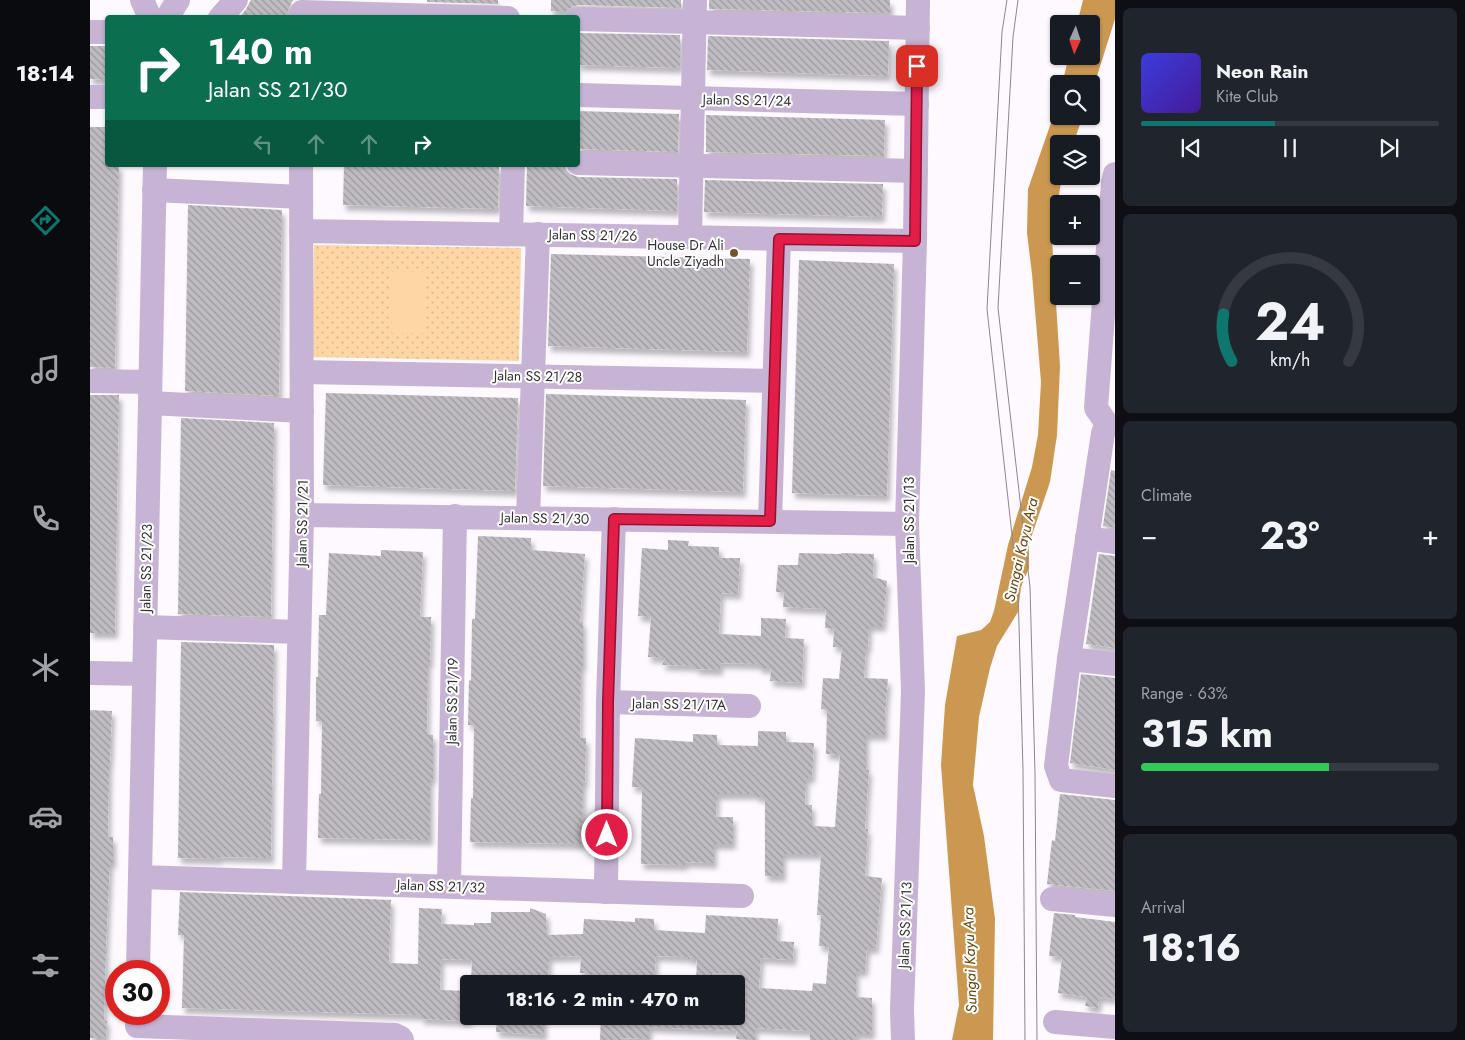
<!DOCTYPE html>
<html lang="en">
<head>
<meta charset="utf-8">
<style>
  :root { --surface:#171b24; --page:#20242c; --text:#f1f3f6; --muted:#9ea1a6; --line:#363941; --accent:#0f766e }
  body { margin:0; font-family:Jost,sans-serif; background:var(--page); color:var(--text); height:100vh; display:flex; flex-direction:column; font-size:19px; white-space:nowrap }
  * { box-sizing:border-box; margin:0 }
  p { font-size:16px; color:var(--muted) }
  .icon { flex:none; width:28px; height:28px; fill:none; stroke:currentColor; stroke-width:2; stroke-linecap:round; stroke-linejoin:round }
  .map { position:relative; flex:1; overflow:hidden }
  .panel { display:flex; flex-direction:column; gap:8px; padding:8px; background:#0d0f14; width:350px }
  .panel>* { flex:none }
  .top-card { position:absolute; left:15px; top:15px; width:475px; height:152px; border-radius:5px; box-shadow:0 1px 4px #0004; background:#0b6e4f; color:#fff; overflow:hidden }
  .needle { width:32px; rotate:183deg }
  .buttons { position:absolute; left:960px; top:15px; display:grid; gap:10px }
  .buttons a { display:grid; place-items:center; width:50px; height:50px; border-radius:5px; background:var(--surface); box-shadow:0 1px 4px #0004; font-size:25px }
  .speed { position:absolute; left:15px; top:960px; display:flex; gap:10px; font-size:25px; font-weight:700; text-align:center }
  .speed>* { display:grid; place-content:center; width:65px; height:65px; border-radius:50%; background:var(--surface); box-shadow:0 1px 4px #0004; line-height:1 }
  .speed .limit { border:8px solid #d22; background:#fff; color:#111 }
  .pin { position:absolute; display:grid; place-items:center; width:42px; height:42px; color:#fff; margin:-21px; border-radius:10px; box-shadow:0 2px 8px #0006 }
  .me { position:absolute; width:55px; margin:-28px; rotate:0deg; stroke-linejoin:round; filter:drop-shadow(0 0 4px #0008) }
  .turn { display:flex; align-items:center; gap:18px; height:105px; padding:0 20px; font-size:22px }
  .turn .icon { width:65px; height:65px; stroke-width:2.5 }
  .turn b { display:block; font-size:35px; line-height:42px }
  .lanes { display:flex; align-items:center; height:48px; padding:0 20px; background:#0003; justify-content:center; gap:25px; direction:ltr }
  .lanes .off { opacity:.35 }
  .big { font-size:38px; font-weight:700; line-height:1.1 }
  .panel .widget { flex:1; display:flex; flex-direction:column; justify-content:center; gap:8px; min-width:0; padding:0 18px; border-radius:8px; background:var(--page) }
  .panel .dial { align-items:center; gap:0 }
  .dial svg { height:130px; overflow:visible; fill:none; stroke:var(--line); stroke-width:7; stroke-linecap:round; text-anchor:middle }
  .dial text { fill:var(--text); stroke:none }
  .song { display:flex; align-items:center; gap:15px }
  .cover { width:60px; height:60px; border-radius:8px; background:linear-gradient(135deg,hsl(240 70% 55%),hsl(260 70% 35%)) }
  .played { height:5px; border-radius:2px; background:linear-gradient(90deg,var(--accent) 45%,var(--line) 45%) }
  .keys { display:flex; justify-content:space-around; direction:ltr }
  .heat { display:flex; justify-content:space-between; align-items:center; font-size:28px; direction:ltr }
  .charge { height:8px; border-radius:4px; background:linear-gradient(90deg,#34c759 63%,var(--line) 0) }
  .trip { position:absolute; left:370px; top:975px; width:285px; height:50px; border-radius:5px; background:var(--surface); box-shadow:0 1px 4px #0004; font-weight:700; line-height:50px; text-align:center }
  main { display:flex; flex:1; min-height:0 }
  .menu { display:flex; flex-direction:column; width:90px; justify-content:space-around; align-items:center; background:#090b0e; color:var(--muted) }
  .menu .icon { width:35px; height:35px }
  .menu .selected { color:var(--accent) }
  .menu b { font-size:22px; color:var(--text) }
  .map>svg:first-child { display:block }
</style>
</head>
<body>
<main>
<nav class="menu">
<b>18:14</b>
<svg class="icon selected" aria-label="directions" viewBox="0 0 24 24"><path d="M12 3l9 9-9 9-9-9zM9 14v-3h6M13 9l2 2-2 2"/></svg>
<svg class="icon" aria-label="music" viewBox="0 0 24 24"><path d="M9 18V5l10-2v13"/><circle cx="6" cy="18" r="3"/><circle cx="16" cy="16" r="3"/></svg>
<svg class="icon" aria-label="phone" viewBox="0 0 24 24"><path d="M5 4h4l2 5-3 2q2 4 5 5l2-3 5 2v4C11 20 4 13 5 4z"/></svg>
<svg class="icon" aria-label="climate" viewBox="0 0 24 24"><path d="M12 3v18M4 7l16 10M4 17L20 7"/></svg>
<svg class="icon" aria-label="car" viewBox="0 0 24 24"><path d="M5 17H2v-5l4-1 3-4h7l3 4 3 1v5h-3M9 17h6M6 11h13"/><circle cx="7" cy="17" r="2"/><circle cx="17" cy="17" r="2"/></svg>
<svg class="icon" aria-label="filters" viewBox="0 0 24 24"><path d="M4 7h16M4 17h16"/><circle cx="9" cy="7" r="2"/><circle cx="15" cy="17" r="2"/></svg>
</nav>
<div class="map">
<svg width="1025" height="1040" viewBox="0 0 1025 1040">
  <defs>
    <pattern id="grass-dots" width="8" height="8" patternUnits="userSpaceOnUse" patternTransform="scale(1.25)"><rect width="8" height="8" fill="#fdd6a4"/><path d="M2 2h.1M6 6h.1" fill="none" stroke="#d9b88e" stroke-width="1.8" stroke-linecap="round"/></pattern>
    <pattern id="building-back-hatch" width="6" height="6" patternUnits="userSpaceOnUse" patternTransform="scale(1.25)"><rect width="6" height="6" fill="#bfbbc2"/><path d="M-1 5l2 2M0 0l6 6M5-1l2 2" fill="none" stroke="#9c999e"/></pattern>
    <filter id="shadow"><feDropShadow dx="3" dy="5.5" stdDeviation="2.5" flood-color="#0004"/></filter>
  </defs>
  <rect width="100%" height="100%" fill="#fdf9ff"/>
  <!-- grass -->
  <polygon fill="url(#grass-dots)" points="224,245 431,248 429,361 222,357"/>
  <!-- pitch -->
  <polygon fill="#fdd6a4" points="301,272 335,272 335,333 302,333"/>
  <!-- water -->
  <g fill="#cb9852">
    <polygon points="993,0 1025,0 1025,19 1001,95 1001,84 972,84 979,56 1001,56 1001,24 987,24"/>
    <polygon points="969,95 969,116 993,116 983,144 969,144 969,176 972,176 962,239 970,366 967,435 960,482 939,544 939,568 931,587 928,612 907,646 900,668 889,717 883,785 894,836 905,919 903,1040 862,1040 869,1005 851,765 855,705 867,636 891,630 900,622 904,611 918,545 942,467 948,435 951,382 942,274 937,233 938,189 964,114"/>
  </g>
  <!-- building -->
  <g fill="url(#building-back-hatch)" filter="url(#shadow)">
    <polygon points="161,0 203,0 198,11 200,18 149,18 156,9"/>
    <polygon points="337,0 408,0 408,4 337,2"/>
    <polygon points="461,0 591,0 591,8 488,5 482,7 477,11 461,11"/>
    <polygon points="619,0 800,0 800,13 619,9"/>
    <polygon points="488,33 590,35 590,68 488,65"/>
    <polygon points="618,36 799,41 798,76 617,70"/>
    <polygon points="0,46 18,46 18,80 0,79"/>
    <polygon points="488,111 589,114 588,152 488,149"/>
    <polygon points="616,115 795,120 794,156 616,152"/>
    <polygon points="0,127 18,127 18,165 29,165 25,368 0,367"/>
    <polygon points="254,165 409,166 408,209 253,205"/>
    <polygon points="437,165 475,165 476,170 480,174 488,177 587,179 587,211 436,206"/>
    <polygon points="615,180 793,184 792,217 614,212"/>
    <polygon points="98,205 192,210 189,396 95,391"/>
    <polygon points="461,254 660,259 657,352 458,346"/>
    <polygon points="709,260 804,264 797,496 702,493"/>
    <polygon points="236,393 428,398 425,491 233,485"/>
    <polygon points="456,394 656,400 653,492 453,486"/>
    <polygon points="0,395 29,395 25,633 0,633"/>
    <polygon points="91,418 184,423 181,617 88,614"/>
    <polygon points="1021,470 1025,471 1025,528 1013,526"/>
    <polygon points="388,536 441,538 441,550 495,554 490,622 493,622 493,666 491,666 490,738 496,738 495,783 493,783 492,844 380,842 381,798 383,798 384,725 378,725 379,680 381,681 382,619 385,619"/>
    <polygon points="578,540 599,541 598,546 629,547 629,558 650,558 648,594 631,593 629,634 671,636 671,618 696,619 695,638 714,639 712,683 680,681 681,668 669,668 669,664 630,663 630,670 606,669 606,666 572,665 575,658 558,657 561,617 548,616 552,548 578,550"/>
    <polygon points="291,550 333,552 330,617 341,617 340,662 338,662 337,734 343,735 343,779 340,779 340,840 228,838 229,794 231,794 232,721 226,721 226,677 228,677 229,615 236,615 239,553 291,556"/>
    <polygon points="709,553 751,554 751,553 784,554 783,577 797,581 793,626 779,626 778,648 776,648 774,678 798,679 795,714 795,735 776,735 776,770 779,770 775,829 778,829 775,876 792,878 786,948 777,948 775,971 766,971 766,997 782,998 782,1034 766,1034 766,1040 720,1040 720,1031 665,1028 665,1040 646,1039 647,1031 559,1027 559,1016 647,1016 649,974 622,973 622,984 606,984 607,959 598,959 598,957 566,956 564,984 497,984 497,973 490,973 491,956 459,957 458,984 381,984 382,960 351,959 350,990 379,991 379,1021 331,1019 331,1015 92,1008 94,935 88,935 90,892 301,900 299,963 328,964 329,908 352,909 351,924 384,925 384,923 401,923 401,912 440,912 440,908 456,914 457,935 493,934 494,919 545,922 545,918 564,919 564,930 615,933 616,915 688,919 687,941 704,942 703,960 671,958 669,988 722,991 723,983 736,984 739,947 729,946 731,915 727,915 731,854 693,854 693,876 675,876 675,797 666,797 666,794 627,794 626,817 643,817 643,844 624,844 624,863 595,862 595,865 551,864 552,787 542,787 545,738 603,742 603,734 627,735 627,745 668,746 668,731 696,732 696,742 724,743 722,778 716,778 715,805 722,805 722,826 745,827 750,755 736,754 737,710 731,709 733,678 749,679 752,647 743,647 744,629 735,628 736,609 693,607 694,592 686,592 688,565 708,565"/>
    <polygon points="1009,554 1025,556 1025,648 996,644"/>
    <polygon points="91,642 184,645 181,858 129,857 129,859 88,858"/>
    <polygon points="991,674 1025,678 1025,770 980,763"/>
    <polygon points="0,710 22,711 20,763 19,763 18,837 23,837 23,863 20,863 16,947 14,1020 17,1021 16,1038 0,1038"/>
    <polygon points="970,794 1025,800 1025,891 957,884 962,840 965,841"/>
    <polygon points="964,913 985,915 985,917 1025,922 1025,999 1009,997 1008,1008 995,1006 997,997 968,993 972,957 959,956"/>
    <polygon points="407,1016 454,1016 454,1035 406,1032"/>
    <polygon points="511,1016 559,1016 559,1039 531,1038 531,1040 510,1040"/>
  </g>
  <g fill="none" stroke-linecap="round" stroke-linejoin="round">
    <!-- minor -->
    <g stroke="#c7b4d4" stroke-width="24">
      <polyline points="52,0 60,18"/>
      <polyline points="212,12 418,18"/>
      <polyline points="77,18 88,0"/>
      <polyline points="130,18 146,0"/>
      <polyline points="488,19 828,28"/>
      <polyline points="0,32 18,32"/>
      <polyline points="488,95 827,104"/>
      <polyline points="0,97 18,97"/>
      <polyline points="488,163 826,171"/>
      <polyline points="64,190 211,197"/>
      <polyline points="211,231 825,241"/>
      <polyline points="421,234 423,165"/>
      <polyline points="600,237 605,0"/>
      <polyline points="212,372 684,381"/>
      <polyline points="0,381 60,382"/>
      <polyline points="60,403 212,411"/>
      <polyline points="1017,424 1013,433 979,659 966,766 971,780 1025,786"/>
      <polyline points="1017,424 1006,408 1023,182 1025,174"/>
      <polyline points="212,515 817,524"/>
      <polyline points="438,517 448,234"/>
      <polyline points="680,521 689,239"/>
      <polyline points="997,538 1025,542"/>
      <polyline points="55,627 209,632"/>
      <polyline points="979,659 1025,664"/>
      <polyline points="0,673 54,674"/>
      <polyline points="518,702 659,706"/>
      <polyline points="50,877 652,896"/>
      <polyline points="204,882 212,515 211,165"/>
      <polyline points="359,886 365,516"/>
      <polyline points="516,892 518,702 524,519"/>
      <polyline points="962,899 1025,905"/>
      <polyline points="48,971 65,165"/>
      <polyline points="965,1022 1025,1027"/>
      <polyline points="47,1026 305,1035 311,1038 312,1040"/>
      <polyline points="813,1040 812,1010 823,691 817,524 825,241 828,0"/>
    </g>
    <!-- tram -->
    <g stroke="#8b888c" stroke-width="1">
      <polyline points="917,0 912,32 897,309 928,589 933,770 935,1040"/>
      <polyline points="928,0 923,37 908,308 940,587 945,773 947,1040"/>
    </g>
  </g>
  <g fill="none" stroke-linecap="round" stroke-linejoin="round">
    <defs>
      <polyline id="route" points="517,835 518,702 524,519 680,521 689,239 825,241 827,66"/>
    </defs>
    <!-- route casing -->
    <use href="#route" stroke="#92132f" stroke-width="12"/>
    <!-- route -->
    <use href="#route" stroke="#e11d48" stroke-width="9"/>
  </g>
  <!-- markers -->
  <circle fill="#74552a" stroke="#fff" stroke-width="2" cx="644" cy="253" r="5"/>
  <g text-anchor="middle" dominant-baseline="central" stroke-width="4" stroke-linejoin="round" paint-order="stroke">
    <!-- street labels -->
    <g font-size="14" fill="#333134" stroke="#fff">
      <text transform="translate(657 100) rotate(1)">Jalan SS 21/24</text>
      <text transform="translate(503 235) rotate(1)">Jalan SS 21/26</text>
      <text transform="translate(448 376) rotate(1)">Jalan SS 21/28</text>
      <text transform="translate(455 518) rotate(1)">Jalan SS 21/30</text>
      <text transform="translate(819 520) rotate(-90)">Jalan SS 21/13</text>
      <text transform="translate(212 523) rotate(-89)">Jalan SS 21/21</text>
      <text transform="translate(56 568) rotate(-89)">Jalan SS 21/23</text>
      <text transform="translate(362 701) rotate(-89)">Jalan SS 21/19</text>
      <text transform="translate(589 704) rotate(1)">Jalan SS 21/17A</text>
      <text transform="translate(351 886) rotate(2)">Jalan SS 21/32</text>
      <text transform="translate(815 925) rotate(-88)">Jalan SS 21/13</text>
    </g>
    <!-- poi labels -->
    <g font-size="14" fill="#333134" stroke="#fff" text-anchor="end">
      <text x="634" y="245">House Dr Ali<tspan x="634" dy="16">Uncle Ziyadh</tspan></text>
    </g>
    <!-- water labels -->
    <g font-size="15" font-style="italic" fill="#67450d" stroke="#fff">
      <text transform="translate(931 550) rotate(-77)">Sungai Kayu Ara</text>
      <text transform="translate(880 960) rotate(-92)">Sungai Kayu Ara</text>
    </g>
  </g>
</svg>
<div class="buttons">
<a><svg class="needle" viewBox="-14 -14 28 28"><path d="M0-13l5 13h-10z" fill="#e53935"/><path d="M0 13l5-13h-10z" fill="#9ea1a6"/></svg></a>
<a><svg class="icon" aria-label="search" viewBox="0 0 24 24"><circle cx="10" cy="10" r="6"/><path d="M15 15l6 6"/></svg></a>
<a><svg class="icon" aria-label="layers" viewBox="0 0 24 24"><path d="M12 4l9 5-9 5-9-5zM3 14l9 5 9-5"/></svg></a>
<a>+</a>
<a>−</a>
</div>
<div class="speed"><div class="limit">30</div></div>
<div class="pin" style="left:827px;top:66px;background:#d93025"><svg class="icon" aria-label="arrive" viewBox="0 0 24 24"><path d="M6 21V4h12l-3 4 3 4H6"/></svg></div>
<svg class="me" style="left:517px;top:835px" viewBox="-20 -20 40 40"><circle r="17" fill="#e11d48" stroke="#fff" stroke-width="3"/><path d="M0-11L8 9 0 5-8 9z" fill="#fff"/></svg>
<div class="trip">18:16 · 2 min · 470 m</div>
<div class="top-card">
<div class="turn"><svg class="icon" aria-label="right" viewBox="0 0 24 24"><path d="M7 20v-9h11M14 6l5 5-5 5"/></svg><div><b>140 m</b>Jalan SS 21/30</div></div>
<div class="lanes"><svg class="icon off" aria-label="left" viewBox="0 0 24 24"><path d="M17 20v-9H6M10 6l-5 5 5 5"/></svg><svg class="icon off" aria-label="ahead" viewBox="0 0 24 24"><path d="M12 20V5M6 11l6-6 6 6"/></svg><svg class="icon off" aria-label="ahead" viewBox="0 0 24 24"><path d="M12 20V5M6 11l6-6 6 6"/></svg><svg class="icon" aria-label="right" viewBox="0 0 24 24"><path d="M7 20v-9h11M14 6l5 5-5 5"/></svg></div>
</div>
</div>
<section class="panel">
<div class="widget">
<div class="song"><i class="cover"></i><div><b>Neon Rain</b><p>Kite Club</p></div></div>
<div class="played"></div>
<div class="keys"><svg class="icon" aria-label="previous" viewBox="0 0 24 24"><path d="M18 5L8 12l10 7zM5 5v14"/></svg><svg class="icon" aria-label="pause" viewBox="0 0 24 24"><path d="M8 5v14M16 5v14"/></svg><svg class="icon" aria-label="next" viewBox="0 0 24 24"><path d="M6 5l10 7-10 7zM19 5v14"/></svg></div>
</div>
<div class="widget dial"><svg viewBox="0 0 100 80">
<path d="M14 69A42 42 0 1 1 86 69"/>
<path d="M14 69A42 42 0 0 1 9 40" stroke="#0f766e"/>
<text x="50" y="56" font-size="32" font-weight="700">24</text>
<text x="50" y="72" font-size="11">km/h</text>
</svg></div>
<div class="widget"><p>Climate</p>
<div class="heat"><a>−</a><b class="big">23°</b><a>+</a></div>
</div>
<div class="widget"><p>Range · 63%</p><b class="big">315 km</b><div class="charge"></div></div>
<div class="widget"><p>Arrival</p><b class="big">18:16</b></div>
</section>
</main>
</body>
</html>
